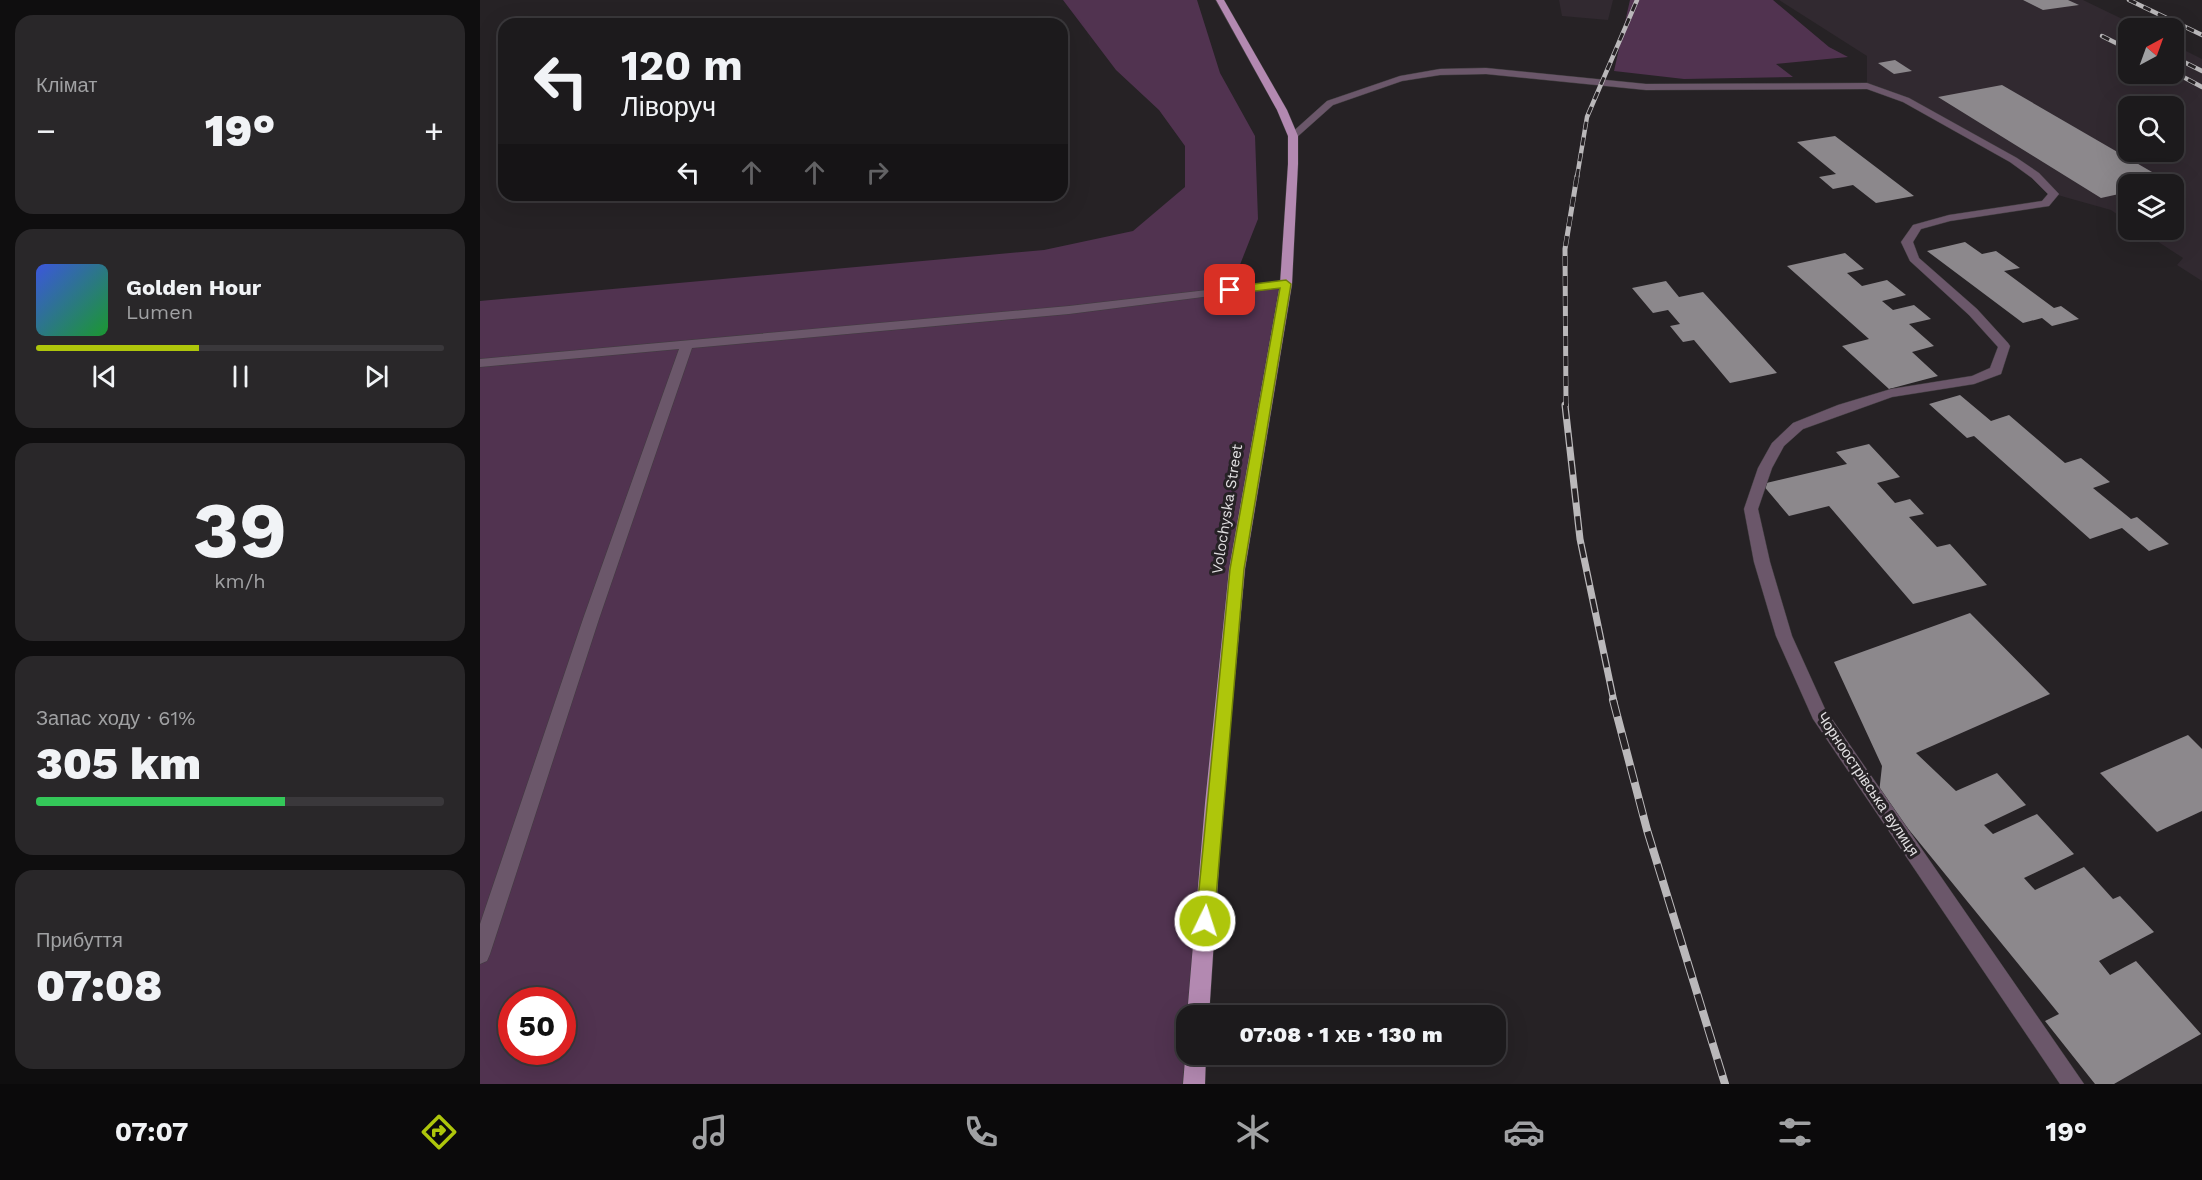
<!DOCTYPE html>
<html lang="uk">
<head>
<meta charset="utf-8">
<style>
  :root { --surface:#1c1a1c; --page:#292729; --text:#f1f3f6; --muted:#a0a1a3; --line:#3a383b; --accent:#aec60b }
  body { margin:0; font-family:"Work Sans",sans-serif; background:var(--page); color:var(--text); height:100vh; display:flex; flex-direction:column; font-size:22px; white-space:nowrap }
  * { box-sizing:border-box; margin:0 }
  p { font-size:20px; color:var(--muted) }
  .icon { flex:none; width:33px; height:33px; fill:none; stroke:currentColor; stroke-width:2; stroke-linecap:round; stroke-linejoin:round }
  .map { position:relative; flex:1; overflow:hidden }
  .details { display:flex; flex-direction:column; gap:15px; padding:15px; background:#0f0e0f; width:480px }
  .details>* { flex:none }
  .guide { position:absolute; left:18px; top:18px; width:570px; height:183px; border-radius:18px; box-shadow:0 6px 24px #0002,0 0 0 2px var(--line); background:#1c1a1c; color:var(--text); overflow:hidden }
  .needle { width:39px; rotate:41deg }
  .tools { position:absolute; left:1638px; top:18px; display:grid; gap:12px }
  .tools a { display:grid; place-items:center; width:66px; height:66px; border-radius:12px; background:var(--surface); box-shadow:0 6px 24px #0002,0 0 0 2px var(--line); font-size:30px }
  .speed { position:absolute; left:18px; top:987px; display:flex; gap:12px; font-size:30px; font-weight:700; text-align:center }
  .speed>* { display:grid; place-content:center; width:78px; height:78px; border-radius:50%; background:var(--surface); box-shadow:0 6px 24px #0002,0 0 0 2px var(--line); line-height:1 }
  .speed .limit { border:9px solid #d22; background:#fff; color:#111 }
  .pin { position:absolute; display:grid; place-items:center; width:51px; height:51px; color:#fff; margin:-26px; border-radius:12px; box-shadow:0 3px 9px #0006 }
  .me { position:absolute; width:66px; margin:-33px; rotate:4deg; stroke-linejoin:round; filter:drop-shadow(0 0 4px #0008) }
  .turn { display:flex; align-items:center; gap:21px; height:126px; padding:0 24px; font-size:27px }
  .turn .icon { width:78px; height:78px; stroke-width:2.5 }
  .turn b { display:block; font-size:42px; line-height:51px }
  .lanes { display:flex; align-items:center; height:57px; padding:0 24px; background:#0003; justify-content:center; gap:30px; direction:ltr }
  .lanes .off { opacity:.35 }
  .big { font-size:45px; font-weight:800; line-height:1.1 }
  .details .card { flex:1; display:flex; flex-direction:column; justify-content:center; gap:9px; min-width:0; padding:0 21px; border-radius:18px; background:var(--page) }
  .details .dial { align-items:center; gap:0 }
  .dial b { font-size:78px; line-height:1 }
  .song { display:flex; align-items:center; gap:18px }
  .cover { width:72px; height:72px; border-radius:9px; background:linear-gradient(135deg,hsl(230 70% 55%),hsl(130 70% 35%)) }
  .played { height:6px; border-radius:3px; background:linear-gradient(90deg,var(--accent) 40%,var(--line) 40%) }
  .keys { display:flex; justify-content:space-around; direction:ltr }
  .heat { display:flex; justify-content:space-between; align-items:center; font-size:33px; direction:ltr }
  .charge { height:9px; border-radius:4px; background:linear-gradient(90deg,#34c759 61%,var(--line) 0) }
  .trip { position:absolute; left:696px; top:1005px; width:330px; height:60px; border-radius:18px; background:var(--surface); box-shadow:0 6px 24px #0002,0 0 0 2px var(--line); font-weight:800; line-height:60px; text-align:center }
  .tab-bar { display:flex; height:96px; justify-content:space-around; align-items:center; background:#0b0a0b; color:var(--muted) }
  .tab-bar .icon { width:42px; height:42px }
  .tab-bar .current { color:var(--accent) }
  .tab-bar b { font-size:27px; color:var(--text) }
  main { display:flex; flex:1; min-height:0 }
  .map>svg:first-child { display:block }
</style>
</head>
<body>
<main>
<section class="details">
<div class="card"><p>Клімат</p>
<div class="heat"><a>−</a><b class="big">19°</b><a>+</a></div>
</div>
<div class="card">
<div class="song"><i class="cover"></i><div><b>Golden Hour</b><p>Lumen</p></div></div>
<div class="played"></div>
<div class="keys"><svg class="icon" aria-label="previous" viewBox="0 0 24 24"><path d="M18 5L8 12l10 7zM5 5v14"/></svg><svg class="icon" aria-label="pause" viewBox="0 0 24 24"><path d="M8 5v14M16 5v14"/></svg><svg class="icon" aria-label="next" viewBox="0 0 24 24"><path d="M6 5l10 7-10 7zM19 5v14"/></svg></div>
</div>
<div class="card dial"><b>39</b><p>km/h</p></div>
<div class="card"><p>Запас ходу · 61%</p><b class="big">305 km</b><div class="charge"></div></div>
<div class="card"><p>Прибуття</p><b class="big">07:08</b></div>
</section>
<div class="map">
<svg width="1722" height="1084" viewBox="0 0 1722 1084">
  <rect width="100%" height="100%" fill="#262225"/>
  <!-- built -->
  <g fill="#312930" fill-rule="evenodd">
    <polygon points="1079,0 1133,0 1128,20 1082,16"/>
    <path d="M1299,0H1603L1661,28H1648V74H1694V45L1722,59V281L1697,265L1703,258L1660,230H1694V184H1648V222L1631,210L1574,194L1568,185L1453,115L1387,86V56ZM1648,106H1694V152H1648Z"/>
  </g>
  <!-- green -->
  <g fill="#513350" fill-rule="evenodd">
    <path d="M583,0H717L740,73L775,136L778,219L750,290L806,284L757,569L718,1015L706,1016V1054L714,1084H0V301L564,250L653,231L705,187V146L679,110L636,70ZM32,1000H82V1052H32Z"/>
    <polygon points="1150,0 1293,0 1349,47 1368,57 1296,64 1313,77 1204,79 1134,71"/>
  </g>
  <!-- building -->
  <g fill="#8c888c">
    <polygon points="1543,0 1588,0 1599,5 1563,10"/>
    <polygon points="1415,60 1432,71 1414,74 1398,63"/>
    <polygon points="1522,85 1691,183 1648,184 1648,192 1621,198 1458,97"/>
    <polygon points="1355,136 1434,196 1396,203 1373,185 1353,189 1339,177 1356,174 1317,142"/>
    <polygon points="1485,242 1502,254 1516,251 1540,268 1524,271 1574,308 1581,306 1599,319 1572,326 1562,318 1543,323 1447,251"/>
    <polygon points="1365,253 1384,269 1367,273 1382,286 1407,280 1426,295 1402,301 1413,310 1434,305 1451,319 1429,324 1454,346 1432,352 1458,376 1409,389 1362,346 1389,339 1307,266"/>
    <polygon points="1186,281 1199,297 1223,292 1297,373 1250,383 1214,340 1203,342 1190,326 1200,324 1188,310 1173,313 1152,288"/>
    <polygon points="1480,395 1511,421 1529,415 1585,463 1601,458 1630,482 1613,488 1651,519 1657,517 1689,544 1669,551 1642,528 1610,539 1494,436 1487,438 1449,404"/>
    <polygon points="1389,444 1420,477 1397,483 1415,503 1430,499 1444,514 1429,517 1457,547 1470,544 1507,585 1433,604 1349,506 1309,516 1282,484 1367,464 1356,452"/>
    <polygon points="1490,613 1570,694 1436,753 1476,791 1517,773 1546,805 1504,825 1513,834 1557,814 1594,854 1544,878 1555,890 1604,867 1633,899 1640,896 1674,932 1619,961 1630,975 1656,961 1721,1034 1634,1084 1615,1084 1565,1021 1579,1014 1399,793 1402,766 1354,662"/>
    <polygon points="1708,735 1722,749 1722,811 1677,832 1620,773"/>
  </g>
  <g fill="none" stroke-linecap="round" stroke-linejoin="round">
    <defs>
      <g id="minor">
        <polygon points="1006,68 1166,84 1387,83 1429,98 1537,158 1559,173 1579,194 1569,206 1470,221 1441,229 1433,242 1439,258 1497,309 1528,343 1530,346 1521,374 1494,384 1412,397 1323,429 1304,446 1292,468 1278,509 1290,562 1312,636 1345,709 1604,1084 1580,1084 1333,719 1296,636 1274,562 1264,509 1278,468 1292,443 1313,423 1358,405 1411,389 1492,376 1510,368 1518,347 1489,315 1430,261 1421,242 1433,225 1469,215 1562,201 1568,194 1552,178 1530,162 1423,102 1387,89 1166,90 1006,74 960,75 922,81 853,105 816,138 808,136 847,101 920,76 960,69"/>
        <polygon points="806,281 810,282 810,286 589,314 212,348 119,619 10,954 7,961 0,964 0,924 103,619 199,349 0,367 0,359 589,306"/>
      </g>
      <g id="major">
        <polygon points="736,0 744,0 807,110 818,136 818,164 812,284 765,569 743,803 729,1016 707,1016 725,803 749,569 800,284 808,164 808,136 797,110"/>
        <polygon points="706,1048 706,1054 726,1054 725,1084 703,1084"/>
      </g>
    </defs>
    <!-- minor casing -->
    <use href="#minor" stroke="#403d3f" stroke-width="1"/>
    <!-- major casing -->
    <use href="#major" stroke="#403d3f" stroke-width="1"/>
    <!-- minor -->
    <use href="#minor" fill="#6b576a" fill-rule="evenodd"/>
    <!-- major -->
    <use href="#major" fill="#b389b1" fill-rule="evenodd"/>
    <defs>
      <g id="rail-far3">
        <polyline points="1649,0 1722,35"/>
        <polyline points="1622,36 1648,49"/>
        <polyline points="1694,57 1722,71"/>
        <polyline points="1694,72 1722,87"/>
        <polyline points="1097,177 1107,117 1157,0"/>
      </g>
      <polyline id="rail-far2" points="1086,406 1085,249 1097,176"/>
      <polyline id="rail-far1" points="1085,405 1100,539 1134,702"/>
      <polyline id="rail" points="1133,700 1167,830 1245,1084"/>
    </defs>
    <!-- rail-far3 casing -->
    <use href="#rail-far3" stroke="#bab8ba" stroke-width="4.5"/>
    <!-- rail-far2 casing -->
    <use href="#rail-far2" stroke="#bab8ba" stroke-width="5"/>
    <!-- rail-far1 casing -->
    <use href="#rail-far1" stroke="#bab8ba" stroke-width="7"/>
    <!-- rail casing -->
    <use href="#rail" stroke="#bab8ba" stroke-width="8"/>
    <!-- rail-far3 -->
    <use href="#rail-far3" stroke="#262225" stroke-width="3" stroke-dasharray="8" stroke-linecap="butt"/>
    <!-- rail-far2 -->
    <use href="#rail-far2" stroke="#262225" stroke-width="4" stroke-dasharray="10" stroke-linecap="butt"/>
    <!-- rail-far1 -->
    <use href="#rail-far1" stroke="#262225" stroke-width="4.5" stroke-dasharray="14" stroke-linecap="butt"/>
    <!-- rail -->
    <use href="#rail" stroke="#262225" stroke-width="6" stroke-dasharray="17" stroke-linecap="butt"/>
  </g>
  <!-- route -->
  <polygon fill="#aec60b" stroke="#718107" stroke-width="1.5" points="806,280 811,284 764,569 734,921 731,928 725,930 718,928 716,921 750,569 800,288 750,294 745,290 750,287"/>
  <g text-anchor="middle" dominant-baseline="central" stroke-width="6" stroke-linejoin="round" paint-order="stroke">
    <!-- street labels -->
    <g font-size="15" fill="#e2e0e2" stroke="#262225">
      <text transform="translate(747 509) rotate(-81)">Volochyska Street</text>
      <text transform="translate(1388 784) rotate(56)">Чорноострівська вулиця</text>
    </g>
  </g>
</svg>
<div class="tools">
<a><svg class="needle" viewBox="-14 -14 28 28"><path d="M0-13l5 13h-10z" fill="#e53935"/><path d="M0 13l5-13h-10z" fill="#a0a1a3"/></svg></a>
<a><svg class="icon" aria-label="search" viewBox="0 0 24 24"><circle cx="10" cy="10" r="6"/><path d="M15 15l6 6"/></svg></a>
<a><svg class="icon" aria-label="layers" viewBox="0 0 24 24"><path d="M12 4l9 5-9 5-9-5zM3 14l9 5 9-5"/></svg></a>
</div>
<div class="speed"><div class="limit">50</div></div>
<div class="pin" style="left:750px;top:290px;background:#d93025"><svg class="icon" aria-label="arrive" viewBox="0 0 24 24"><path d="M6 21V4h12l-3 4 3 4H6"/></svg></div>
<svg class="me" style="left:725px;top:921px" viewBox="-20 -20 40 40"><circle r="17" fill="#aec60b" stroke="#fff" stroke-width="3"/><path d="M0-11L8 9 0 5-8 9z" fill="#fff"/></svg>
<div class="trip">07:08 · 1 хв · 130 m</div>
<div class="guide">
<div class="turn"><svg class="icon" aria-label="left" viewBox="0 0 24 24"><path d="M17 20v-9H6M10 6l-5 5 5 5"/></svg><div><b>120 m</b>Ліворуч</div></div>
<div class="lanes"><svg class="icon" aria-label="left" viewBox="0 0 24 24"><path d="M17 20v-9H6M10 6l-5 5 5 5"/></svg><svg class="icon off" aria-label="ahead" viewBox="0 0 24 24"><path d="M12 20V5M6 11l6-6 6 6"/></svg><svg class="icon off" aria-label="ahead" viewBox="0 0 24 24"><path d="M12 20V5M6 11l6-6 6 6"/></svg><svg class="icon off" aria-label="right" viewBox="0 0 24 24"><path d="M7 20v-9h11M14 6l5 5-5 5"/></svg></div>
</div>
</div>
</main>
<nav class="tab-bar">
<b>07:07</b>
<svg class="icon current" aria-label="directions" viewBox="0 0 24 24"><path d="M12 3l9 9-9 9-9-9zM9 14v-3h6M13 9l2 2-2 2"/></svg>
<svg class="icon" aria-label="music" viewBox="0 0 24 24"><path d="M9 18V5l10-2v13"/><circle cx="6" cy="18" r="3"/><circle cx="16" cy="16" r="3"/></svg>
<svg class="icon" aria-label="phone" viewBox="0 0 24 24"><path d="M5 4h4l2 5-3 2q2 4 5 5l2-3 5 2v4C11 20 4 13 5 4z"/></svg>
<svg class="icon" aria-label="climate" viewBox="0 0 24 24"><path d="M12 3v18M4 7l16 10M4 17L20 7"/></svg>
<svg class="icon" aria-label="car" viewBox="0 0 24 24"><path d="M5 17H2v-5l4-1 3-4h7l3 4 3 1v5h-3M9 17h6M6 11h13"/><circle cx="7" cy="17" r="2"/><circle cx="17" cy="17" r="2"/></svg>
<svg class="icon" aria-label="filters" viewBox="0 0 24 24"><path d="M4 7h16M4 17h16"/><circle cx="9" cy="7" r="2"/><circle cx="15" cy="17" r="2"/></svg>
<b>19°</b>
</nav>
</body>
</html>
